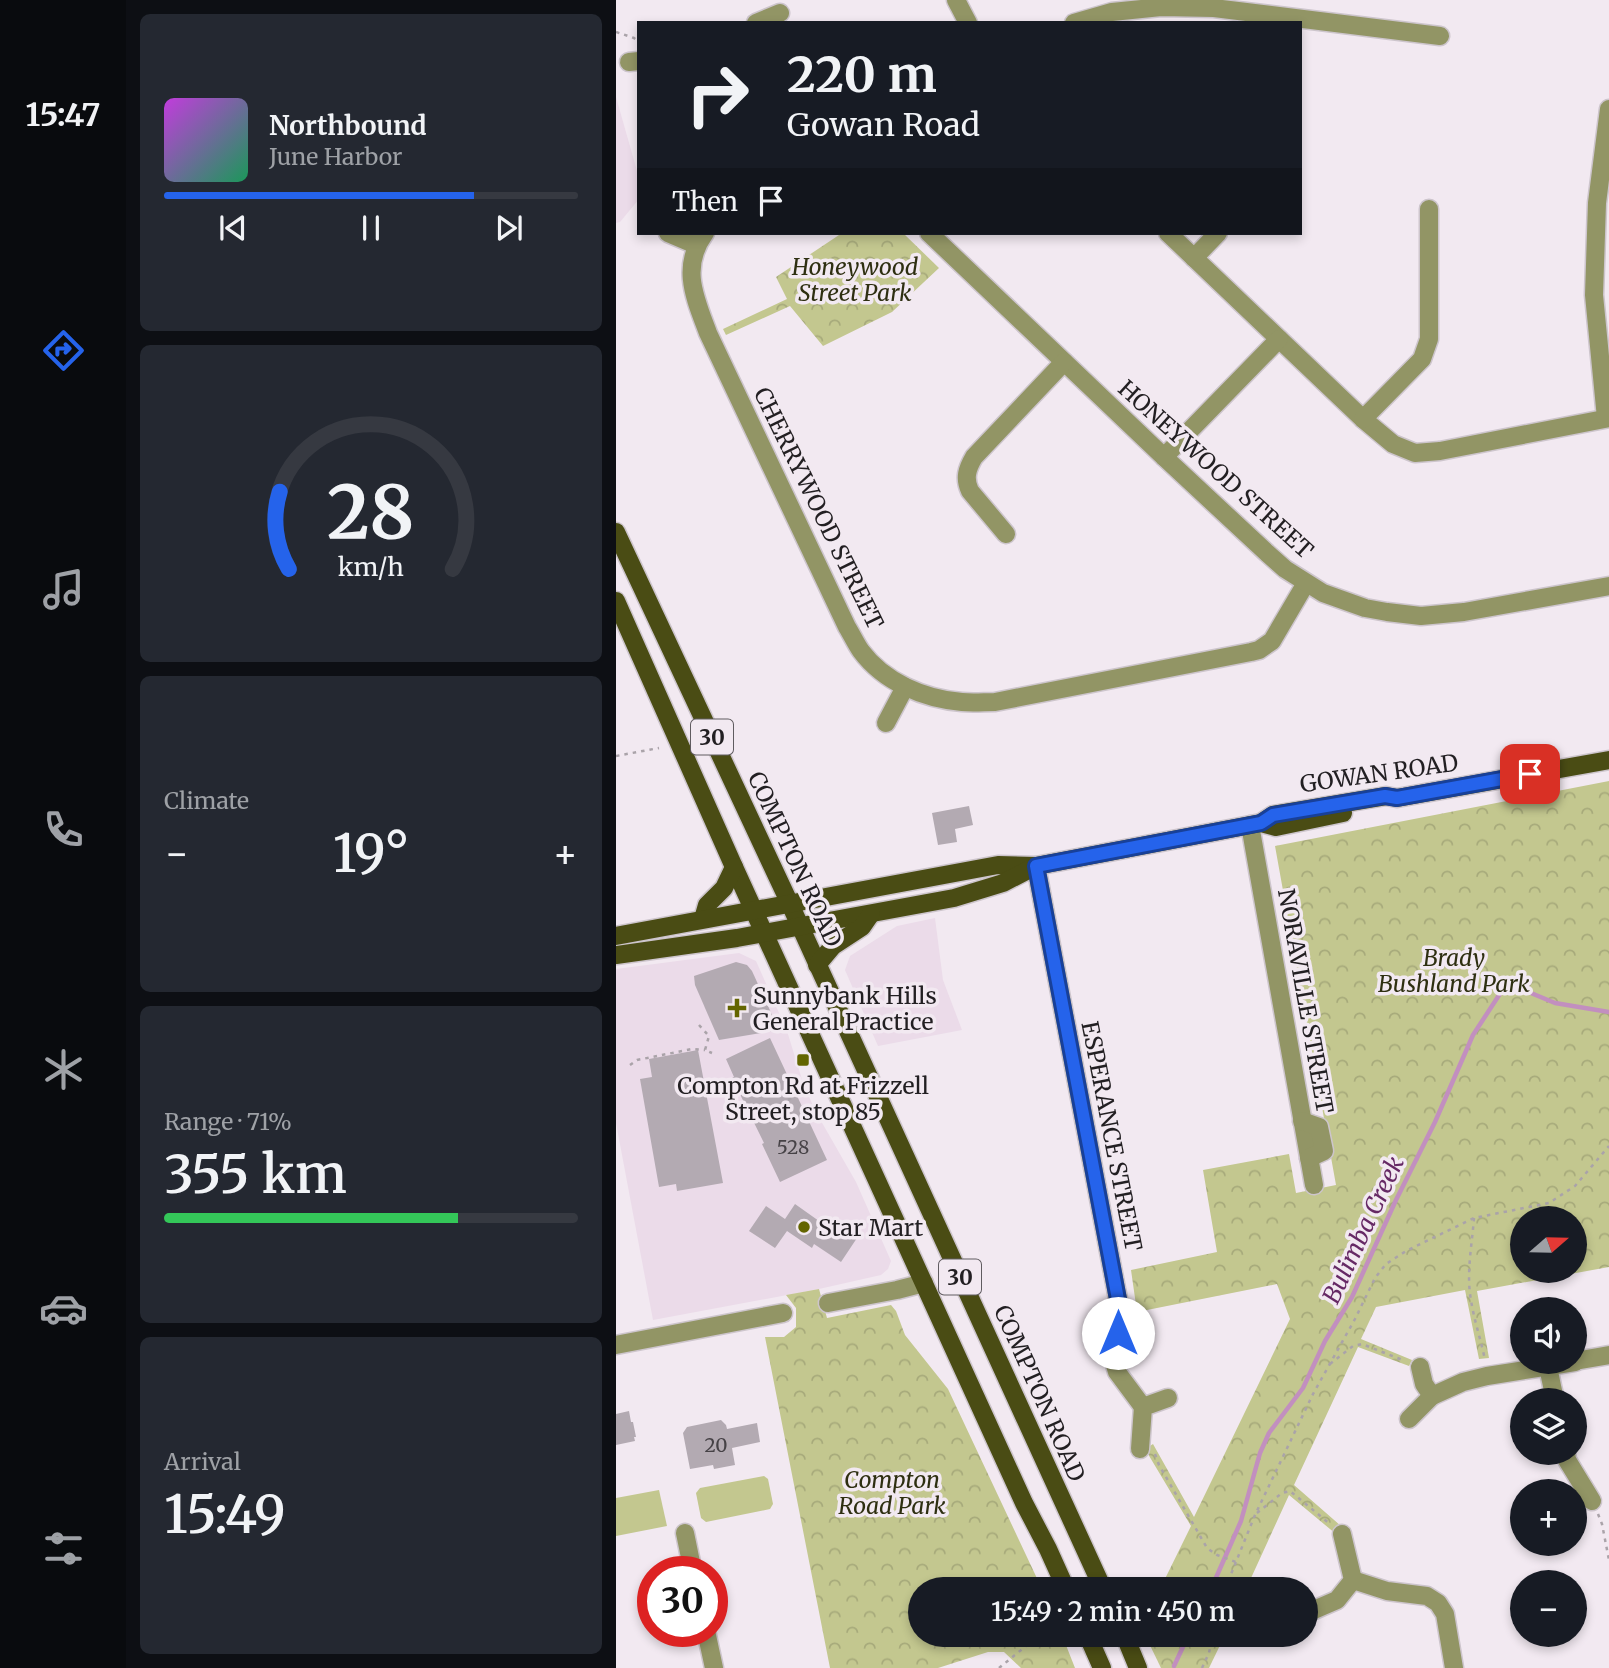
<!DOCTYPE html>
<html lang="en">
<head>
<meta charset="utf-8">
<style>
  :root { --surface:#171b24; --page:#242831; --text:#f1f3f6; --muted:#9ea1a6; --line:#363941; --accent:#2563eb }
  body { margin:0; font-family:Merriweather,serif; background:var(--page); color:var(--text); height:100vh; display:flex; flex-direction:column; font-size:26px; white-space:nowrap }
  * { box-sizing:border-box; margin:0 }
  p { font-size:23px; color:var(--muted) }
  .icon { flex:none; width:38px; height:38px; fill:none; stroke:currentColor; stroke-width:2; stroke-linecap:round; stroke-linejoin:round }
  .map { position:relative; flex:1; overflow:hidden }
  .panel { display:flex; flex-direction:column; gap:14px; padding:14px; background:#0d0f14; width:490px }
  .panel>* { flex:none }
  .hud { position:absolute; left:21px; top:21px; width:665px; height:214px; border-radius:0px; box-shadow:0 4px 10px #0003; background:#171b24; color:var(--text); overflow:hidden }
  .needle { width:46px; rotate:70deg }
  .buttons { position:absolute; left:894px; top:1206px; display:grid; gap:14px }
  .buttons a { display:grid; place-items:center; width:77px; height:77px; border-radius:50%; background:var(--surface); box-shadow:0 4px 10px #0003; font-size:35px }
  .speed { position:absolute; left:21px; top:1556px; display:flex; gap:14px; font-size:35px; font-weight:700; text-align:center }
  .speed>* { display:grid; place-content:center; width:91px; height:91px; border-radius:50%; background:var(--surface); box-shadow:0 4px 10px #0003; line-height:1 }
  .speed .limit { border:10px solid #d22; background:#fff; color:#111 }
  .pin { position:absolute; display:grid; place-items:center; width:60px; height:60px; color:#fff; margin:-30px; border-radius:14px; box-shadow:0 4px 10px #0006 }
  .me { position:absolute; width:77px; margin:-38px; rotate:0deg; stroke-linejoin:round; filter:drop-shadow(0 0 5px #0008) }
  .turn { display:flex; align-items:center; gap:24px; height:147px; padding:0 35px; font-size:32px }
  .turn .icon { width:91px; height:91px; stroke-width:2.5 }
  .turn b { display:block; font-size:49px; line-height:60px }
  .then { display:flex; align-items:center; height:66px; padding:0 35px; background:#0003; gap:14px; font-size:26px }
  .big { font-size:52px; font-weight:600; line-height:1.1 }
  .panel .card { flex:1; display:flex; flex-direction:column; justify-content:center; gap:10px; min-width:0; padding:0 24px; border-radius:10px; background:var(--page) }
  .panel .dial { align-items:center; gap:0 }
  .dial svg { height:182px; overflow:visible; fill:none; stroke:var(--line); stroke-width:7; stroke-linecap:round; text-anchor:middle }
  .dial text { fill:var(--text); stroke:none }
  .song { display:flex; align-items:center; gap:21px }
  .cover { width:84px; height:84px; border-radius:10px; background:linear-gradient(135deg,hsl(290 70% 55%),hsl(150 70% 35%)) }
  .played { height:7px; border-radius:4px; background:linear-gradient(90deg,var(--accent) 75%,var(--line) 75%) }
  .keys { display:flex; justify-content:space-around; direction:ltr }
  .heat { display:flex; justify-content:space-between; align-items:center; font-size:38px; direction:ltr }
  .charge { height:10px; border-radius:5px; background:linear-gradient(90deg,#34c759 71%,var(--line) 0) }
  .trip { position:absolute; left:292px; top:1577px; width:410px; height:70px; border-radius:35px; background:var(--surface); box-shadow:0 4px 10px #0003; font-weight:600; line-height:70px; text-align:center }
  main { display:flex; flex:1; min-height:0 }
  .tab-bar { display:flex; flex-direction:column; width:126px; justify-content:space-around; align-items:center; background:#090b0e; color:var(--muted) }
  .tab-bar .icon { width:49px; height:49px }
  .tab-bar .on { color:var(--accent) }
  .tab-bar b { font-size:32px; color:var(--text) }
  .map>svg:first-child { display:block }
</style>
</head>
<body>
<main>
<nav class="tab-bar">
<b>15:47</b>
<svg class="icon on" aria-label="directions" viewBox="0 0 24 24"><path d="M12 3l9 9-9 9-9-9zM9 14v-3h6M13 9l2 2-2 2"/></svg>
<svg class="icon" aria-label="music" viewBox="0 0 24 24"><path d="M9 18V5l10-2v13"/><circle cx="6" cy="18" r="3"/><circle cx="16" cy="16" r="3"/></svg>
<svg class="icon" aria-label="phone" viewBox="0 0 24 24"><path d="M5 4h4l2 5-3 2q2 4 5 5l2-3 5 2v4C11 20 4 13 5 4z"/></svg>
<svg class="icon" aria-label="climate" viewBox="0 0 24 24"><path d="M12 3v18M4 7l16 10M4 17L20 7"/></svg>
<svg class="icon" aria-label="car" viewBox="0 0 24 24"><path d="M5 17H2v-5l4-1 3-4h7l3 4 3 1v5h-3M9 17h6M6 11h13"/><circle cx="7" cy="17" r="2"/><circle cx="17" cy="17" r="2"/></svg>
<svg class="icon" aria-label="filters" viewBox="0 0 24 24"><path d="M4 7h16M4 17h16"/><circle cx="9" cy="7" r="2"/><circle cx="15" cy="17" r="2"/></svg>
</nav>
<section class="panel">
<div class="card">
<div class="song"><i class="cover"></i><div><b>Northbound</b><p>June Harbor</p></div></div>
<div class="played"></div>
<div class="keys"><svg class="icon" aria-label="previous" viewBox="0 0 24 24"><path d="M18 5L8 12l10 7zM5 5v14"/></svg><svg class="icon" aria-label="pause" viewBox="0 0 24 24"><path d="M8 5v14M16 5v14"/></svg><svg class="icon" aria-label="next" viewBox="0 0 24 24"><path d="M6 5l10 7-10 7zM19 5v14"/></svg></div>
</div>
<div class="card dial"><svg viewBox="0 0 100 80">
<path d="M14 69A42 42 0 1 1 86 69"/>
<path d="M14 69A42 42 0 0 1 10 35" stroke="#2563eb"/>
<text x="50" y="56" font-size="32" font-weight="700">28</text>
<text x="50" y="72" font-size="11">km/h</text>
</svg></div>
<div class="card"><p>Climate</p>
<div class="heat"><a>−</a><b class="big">19°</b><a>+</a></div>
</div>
<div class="card"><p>Range · 71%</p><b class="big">355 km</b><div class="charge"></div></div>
<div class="card"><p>Arrival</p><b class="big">15:49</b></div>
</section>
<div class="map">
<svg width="993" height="1668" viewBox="0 0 993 1668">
  <defs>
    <pattern id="park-crowns" width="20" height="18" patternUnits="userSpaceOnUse" patternTransform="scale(1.75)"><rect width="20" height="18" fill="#c3c78f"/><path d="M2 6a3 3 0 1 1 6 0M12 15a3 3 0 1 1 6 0" fill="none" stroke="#a7aa7b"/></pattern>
  </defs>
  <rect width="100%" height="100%" fill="#f2e9f1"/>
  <!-- built -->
  <g fill="#ebdbe9">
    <polygon points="0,97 23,178 23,199 4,222 0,223"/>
    <polygon points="319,918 327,980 346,1030 262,1046 229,970 234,956 281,926"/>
    <polygon points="123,953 140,961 171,1031 188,1086 201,1114 240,1182 275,1261 272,1269 265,1275 203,1289 37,1320 0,1123 0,969"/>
  </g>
  <!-- park -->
  <g fill="url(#park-crowns)" fill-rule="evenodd">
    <polygon points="226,233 287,233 323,268 276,312 207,346 174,306 110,335 107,329 171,299 160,277"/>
    <path d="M993,781V1267L861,1291L873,1358L863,1359L849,1290L760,1307L745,1339L796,1360L793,1366L742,1347L678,1485L725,1526L720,1534L673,1495L630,1589H544L575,1526L529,1449L537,1444L578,1517L674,1319L661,1284L521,1312L515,1270L601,1252L587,1170L673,1154L680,1193L720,1185L659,846ZM906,1218H959V1270H906Z"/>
    <polygon points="203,1289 211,1318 275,1305 280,1311 289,1335 332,1389 426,1589 304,1589 304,1634 446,1635 459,1668 405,1668 388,1652 372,1652 322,1668 214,1668 149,1337 168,1337 180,1327 180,1308 170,1295"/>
    <polygon points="529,1635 609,1635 593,1668 545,1668"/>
  </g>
  <!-- pitch -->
  <g fill="#c3c78f">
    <polygon points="148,1476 152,1479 157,1504 154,1509 90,1522 85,1518 80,1493 84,1488"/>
    <polygon points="43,1490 51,1526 0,1536 0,1498"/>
  </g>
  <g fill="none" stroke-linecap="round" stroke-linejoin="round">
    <!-- stream -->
    <g stroke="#c28fbf" stroke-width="4.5">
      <polyline points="595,1589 625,1521 644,1453 653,1433 687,1388 709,1341 736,1297 780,1200 819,1122 857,1035 891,983 939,1003 993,1012"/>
      <polyline points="558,1666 573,1634"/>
    </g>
  </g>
  <!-- building -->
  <g fill="#b3aab2">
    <polygon points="353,806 357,825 339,829 341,842 322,845 316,813"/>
    <polygon points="120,962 131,965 136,971 163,1030 103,1040 79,985 78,976"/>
    <polygon points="154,1038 211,1160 164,1182 146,1144 148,1143 116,1078 118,1077 110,1059"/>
    <polygon points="82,1050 107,1183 61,1191 60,1184 43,1187 24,1079 36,1077 33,1059"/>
    <polygon points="179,1204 210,1226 216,1217 243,1235 225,1262 198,1244 196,1248 171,1231 159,1248 133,1231 150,1206 169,1219"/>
    <polygon points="13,1411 15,1422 17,1422 20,1437 18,1437 19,1441 0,1445 0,1414"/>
    <polygon points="105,1420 110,1425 111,1429 141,1423 144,1442 116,1448 119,1465 98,1469 97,1465 74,1469 67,1433 71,1427"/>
  </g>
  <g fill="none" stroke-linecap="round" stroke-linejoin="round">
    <defs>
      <g id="minor">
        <polyline points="340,0 352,23"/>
        <polyline points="140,23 164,13"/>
        <polyline points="458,23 496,12 545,7 598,8 824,36"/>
        <polyline points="13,62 23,61"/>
        <polyline points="52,233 80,245"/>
        <path d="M89,233C64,267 79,298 92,333L231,627C236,635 240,644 245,651C268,682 308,699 346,702C357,703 368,702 379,702L635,652L643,650L656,641L690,583"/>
        <polyline points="313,233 548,457 651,553 669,569 707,593 749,608 771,612 805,616 848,612 993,586"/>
        <polyline points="552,233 747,419 777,444 799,453 824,451 993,418"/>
        <polyline points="578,258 602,233"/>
        <polyline points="990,418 978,295 981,203 993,109"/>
        <polyline points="747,419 806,359 813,339 813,209"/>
        <polyline points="548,457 663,339"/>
        <path d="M390,534L354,491C348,478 351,469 358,457L448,362"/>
        <polyline points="270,723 289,687"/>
        <polyline points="634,825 698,1185"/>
        <polyline points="420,866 505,1315 496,1354 501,1372 527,1407"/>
        <polyline points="686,1121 703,1127 708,1151 693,1158"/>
        <polyline points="212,1303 281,1290 308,1283"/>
        <polyline points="0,1345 167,1313"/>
        <polyline points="959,1361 993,1355"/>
        <polyline points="932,1367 939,1400"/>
        <polyline points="816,1396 847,1382 871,1376 959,1362"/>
        <polyline points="793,1419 816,1396 808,1384 804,1367"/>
        <polyline points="524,1449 527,1407 552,1398"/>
        <polyline points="950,1452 951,1460 976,1501"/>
        <polyline points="69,1533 77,1572"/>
        <polyline points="737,1580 771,1591 811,1596 822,1603 829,1614 838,1668"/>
        <polyline points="691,1613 721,1600 737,1580 726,1534"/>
        <polyline points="90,1631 98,1668"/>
      </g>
      <g id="major">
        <polyline points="0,532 174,904 487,1589"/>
        <polyline points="0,601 118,867 408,1503 432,1549 450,1589"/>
        <polyline points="645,823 660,827 727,813"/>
        <polyline points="87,919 91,905 108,888 118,867"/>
        <polyline points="0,936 382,865 420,866 645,823 657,815 770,796 781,798 993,760"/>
        <polyline points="0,955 121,938 338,898 387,883 416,868"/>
        <polyline points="201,965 217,946 246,927 255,914"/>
        <polyline points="471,1634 486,1668"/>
        <polyline points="508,1634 522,1668"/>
      </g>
    </defs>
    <!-- minor casing -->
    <use href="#minor" stroke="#cdc5cc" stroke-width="21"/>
    <!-- major casing -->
    <use href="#major" stroke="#cdc5cc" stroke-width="21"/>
    <!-- path -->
    <g stroke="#aaa3a9" stroke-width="2.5" stroke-dasharray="3.5 5" stroke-linecap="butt">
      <polyline points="0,32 18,38 23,42"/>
      <polyline points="0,756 43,748"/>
      <polyline points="83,1025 93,1036 89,1050 96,1053"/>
      <polyline points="14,1065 21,1060 76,1049 89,1050"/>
      <polyline points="126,1122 195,1089"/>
      <path d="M858,1218C856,1245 850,1273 855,1300C858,1320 865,1340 869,1360"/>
      <polyline points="714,1364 737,1346 746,1344 789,1361"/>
      <polyline points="539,1454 543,1465 591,1548 601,1555 620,1562"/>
      <polyline points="641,1513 666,1493 674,1491 714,1524"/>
      <polyline points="982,1514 986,1524 993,1560"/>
      <polyline points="609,1589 639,1515 697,1394 739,1319 759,1278 770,1264 790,1251 858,1218 933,1203 959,1186 993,1146"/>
      <polyline points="383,1668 410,1646 417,1634"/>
      <polyline points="586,1668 593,1653 597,1634"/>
    </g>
    <!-- minor -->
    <use href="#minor" stroke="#929565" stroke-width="18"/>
    <!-- major -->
    <use href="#major" stroke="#4a4c14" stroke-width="18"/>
  </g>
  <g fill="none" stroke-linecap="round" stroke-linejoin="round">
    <defs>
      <polyline id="route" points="502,1333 505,1315 420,866 645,823 657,815 769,796 781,798 914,774"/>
    </defs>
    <!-- route casing -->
    <use href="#route" stroke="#184099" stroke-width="18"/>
    <!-- route -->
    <use href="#route" stroke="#2563eb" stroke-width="12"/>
  </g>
  <!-- markers -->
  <g fill="#636500" stroke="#f2e9f1" stroke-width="2.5">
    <path d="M117.5 997.5h7v7h7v7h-7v7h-7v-7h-7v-7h7z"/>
    <rect x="180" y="1053" width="14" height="14" rx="3.5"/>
    <circle cx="188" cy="1227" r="7"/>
  </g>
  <g text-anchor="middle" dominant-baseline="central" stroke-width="7" stroke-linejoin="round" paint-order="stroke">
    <!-- number labels -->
    <g font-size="19" fill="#464246">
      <text x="177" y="1147">528</text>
      <text x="100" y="1445">20</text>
    </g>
    <!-- shield labels -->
    <g fill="#f2e9f1" stroke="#605c60" stroke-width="2">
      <rect x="75" y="719.5" width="42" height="35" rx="5"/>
      <rect x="323" y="1259.5" width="42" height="35" rx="5"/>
    </g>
    <g font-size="21" font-weight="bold" fill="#221f22">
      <text x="96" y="737">30</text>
      <text x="344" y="1277">30</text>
    </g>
    <!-- park labels -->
    <g font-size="23" font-style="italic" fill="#2e2f11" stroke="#f2e9f1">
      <text x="239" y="266">Honeywood<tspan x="239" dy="26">Street Park</tspan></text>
      <text x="838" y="957">Brady<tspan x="838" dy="26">Bushland Park</tspan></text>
      <text x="276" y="1479">Compton<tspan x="276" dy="26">Road Park</tspan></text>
    </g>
    <!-- street labels -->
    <g font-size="23" fill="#221f22" stroke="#f2e9f1">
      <text transform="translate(600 469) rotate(42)">HONEYWOOD STREET</text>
      <text transform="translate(203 508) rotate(64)">CHERRYWOOD STREET</text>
      <text transform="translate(763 773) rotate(-8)">GOWAN ROAD</text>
      <text transform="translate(179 859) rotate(65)">COMPTON ROAD</text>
      <text transform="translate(690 1001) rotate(80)">NORAVILLE STREET</text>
      <text transform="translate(496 1136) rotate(79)">ESPERANCE STREET</text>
      <text transform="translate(424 1393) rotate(66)">COMPTON ROAD</text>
    </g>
    <!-- poi labels -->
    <g font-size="23" fill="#221f22" stroke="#f2e9f1" text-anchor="start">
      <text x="137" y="995">Sunnybank Hills<tspan x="137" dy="26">General Practice</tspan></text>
      <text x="187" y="1085" text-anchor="middle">Compton Rd at Frizzell<tspan x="187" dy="26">Street, stop 85</tspan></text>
      <text x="202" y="1227">Star Mart</text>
    </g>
    <!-- water labels -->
    <g font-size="24" font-style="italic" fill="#662965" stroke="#f2e9f1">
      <text transform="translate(747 1230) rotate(-65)">Bulimba Creek</text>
    </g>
  </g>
</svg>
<div class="buttons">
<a><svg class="needle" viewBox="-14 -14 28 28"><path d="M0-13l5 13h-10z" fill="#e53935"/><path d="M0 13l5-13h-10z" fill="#9ea1a6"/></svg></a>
<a><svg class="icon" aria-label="sound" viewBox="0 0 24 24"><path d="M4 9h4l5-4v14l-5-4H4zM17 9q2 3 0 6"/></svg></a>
<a><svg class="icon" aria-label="layers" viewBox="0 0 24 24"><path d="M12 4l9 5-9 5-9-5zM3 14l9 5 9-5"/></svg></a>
<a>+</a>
<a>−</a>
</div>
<div class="speed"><div class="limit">30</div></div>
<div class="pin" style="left:914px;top:774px;background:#d93025"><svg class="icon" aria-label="arrive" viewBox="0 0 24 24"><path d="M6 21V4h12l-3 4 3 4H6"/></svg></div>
<svg class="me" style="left:502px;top:1333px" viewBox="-20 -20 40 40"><circle r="19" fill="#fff"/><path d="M0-13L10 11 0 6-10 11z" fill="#2563eb"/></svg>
<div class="trip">15:49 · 2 min · 450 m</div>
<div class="hud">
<div class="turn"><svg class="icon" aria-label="right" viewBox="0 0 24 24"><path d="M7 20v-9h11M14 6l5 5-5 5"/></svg><div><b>220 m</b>Gowan Road</div></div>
<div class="then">Then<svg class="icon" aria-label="arrive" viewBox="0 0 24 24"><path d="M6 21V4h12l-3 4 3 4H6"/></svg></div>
</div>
</div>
</main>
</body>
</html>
